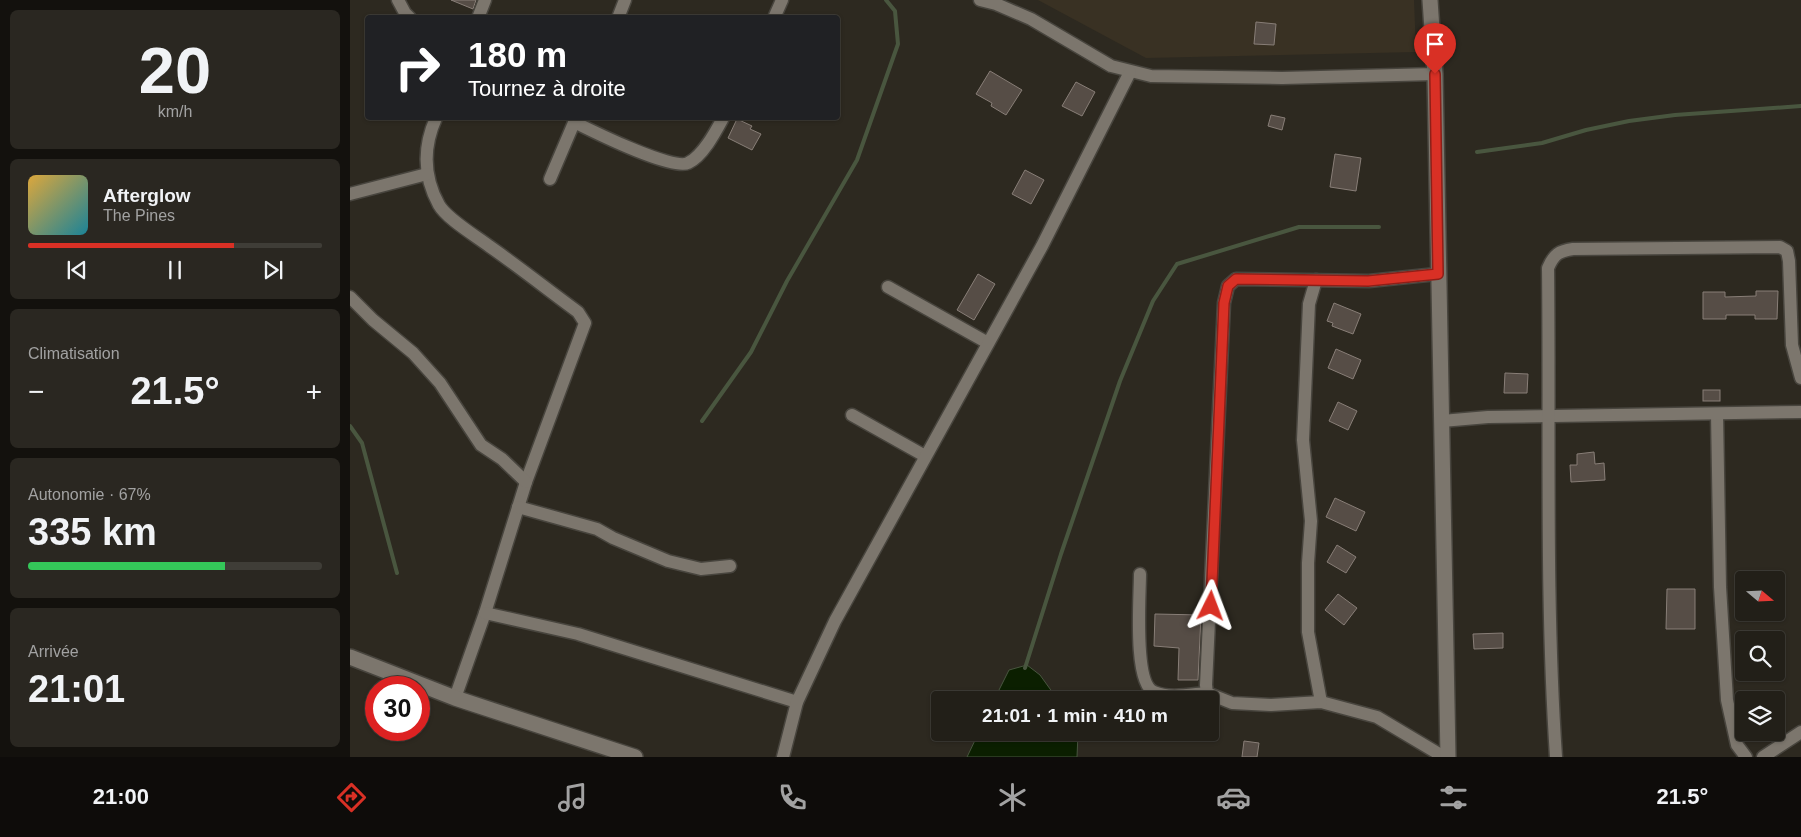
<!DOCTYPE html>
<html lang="fr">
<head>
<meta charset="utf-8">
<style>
  :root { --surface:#221f18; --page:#2a2721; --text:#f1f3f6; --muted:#a2a2a2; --line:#3f3d37; --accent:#d93025 }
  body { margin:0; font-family:Helvetica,sans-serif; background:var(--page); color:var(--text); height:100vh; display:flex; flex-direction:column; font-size:19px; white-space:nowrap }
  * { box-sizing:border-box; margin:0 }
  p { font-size:16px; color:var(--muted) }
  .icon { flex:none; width:28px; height:28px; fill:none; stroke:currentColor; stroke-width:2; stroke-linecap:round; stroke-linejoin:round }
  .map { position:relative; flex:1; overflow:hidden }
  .side { display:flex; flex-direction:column; gap:10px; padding:10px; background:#13110d; width:350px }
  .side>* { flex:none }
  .banner { position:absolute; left:15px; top:15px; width:475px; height:105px; border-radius:5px; box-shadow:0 1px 4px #0004,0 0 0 1px var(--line); background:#202124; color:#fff; overflow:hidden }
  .needle { width:32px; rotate:109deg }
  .fabs { position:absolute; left:1385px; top:571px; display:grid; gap:10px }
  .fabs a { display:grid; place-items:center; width:50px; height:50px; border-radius:5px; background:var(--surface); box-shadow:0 1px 4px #0004,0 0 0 1px var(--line); font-size:25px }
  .speed { position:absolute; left:15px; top:676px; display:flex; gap:10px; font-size:25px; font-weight:700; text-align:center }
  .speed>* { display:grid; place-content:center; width:65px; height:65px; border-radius:50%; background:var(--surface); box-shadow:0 1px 4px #0004,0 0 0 1px var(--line); line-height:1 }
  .speed .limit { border:8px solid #d22; background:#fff; color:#111 }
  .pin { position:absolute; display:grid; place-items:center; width:42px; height:42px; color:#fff; margin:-51px -21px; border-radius:50% 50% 50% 0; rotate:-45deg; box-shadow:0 0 5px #0007 }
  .pin .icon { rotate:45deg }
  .me { position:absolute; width:55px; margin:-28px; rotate:3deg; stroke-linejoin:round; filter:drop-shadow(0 0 4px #0008) }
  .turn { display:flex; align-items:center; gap:18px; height:105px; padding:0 20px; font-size:22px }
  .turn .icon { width:65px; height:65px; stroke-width:2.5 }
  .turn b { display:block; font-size:35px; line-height:42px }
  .big { font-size:38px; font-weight:700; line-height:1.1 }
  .side .tile { flex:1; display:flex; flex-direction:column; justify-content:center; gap:8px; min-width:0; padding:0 18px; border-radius:8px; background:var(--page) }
  .side .dial { align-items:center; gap:0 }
  .dial b { font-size:65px; line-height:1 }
  .song { display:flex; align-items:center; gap:15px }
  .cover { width:60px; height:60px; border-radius:8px; background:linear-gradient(135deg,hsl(40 70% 55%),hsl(190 70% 35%)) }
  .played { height:5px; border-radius:2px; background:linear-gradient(90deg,var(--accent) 70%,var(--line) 70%) }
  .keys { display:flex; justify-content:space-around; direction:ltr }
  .heat { display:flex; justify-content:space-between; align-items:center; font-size:28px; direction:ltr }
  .charge { height:8px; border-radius:4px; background:linear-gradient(90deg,#34c759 67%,var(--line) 0) }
  .trip { position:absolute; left:581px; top:691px; width:288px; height:50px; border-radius:5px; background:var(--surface); box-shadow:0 1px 4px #0004,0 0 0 1px var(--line); font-weight:700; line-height:50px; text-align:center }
  .tab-bar { display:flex; height:80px; justify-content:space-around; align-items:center; background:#0e0c0a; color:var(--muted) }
  .tab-bar .icon { width:35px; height:35px }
  .tab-bar .active { color:var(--accent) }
  .tab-bar b { font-size:22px; color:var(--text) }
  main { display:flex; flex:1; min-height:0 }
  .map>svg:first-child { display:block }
</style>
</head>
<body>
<main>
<section class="side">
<div class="tile dial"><b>20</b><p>km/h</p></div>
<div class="tile">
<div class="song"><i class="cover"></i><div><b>Afterglow</b><p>The Pines</p></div></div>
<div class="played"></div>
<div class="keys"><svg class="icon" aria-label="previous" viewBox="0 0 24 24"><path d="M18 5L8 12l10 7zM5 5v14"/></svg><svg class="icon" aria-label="pause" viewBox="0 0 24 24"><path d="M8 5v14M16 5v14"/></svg><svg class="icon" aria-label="next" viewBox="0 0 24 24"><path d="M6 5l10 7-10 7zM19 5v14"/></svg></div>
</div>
<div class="tile"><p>Climatisation</p>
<div class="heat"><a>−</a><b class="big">21.5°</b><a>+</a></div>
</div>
<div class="tile"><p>Autonomie · 67%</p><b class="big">335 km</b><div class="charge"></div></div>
<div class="tile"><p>Arrivée</p><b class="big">21:01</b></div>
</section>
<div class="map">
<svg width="1451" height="757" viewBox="0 0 1451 757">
  <rect width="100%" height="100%" fill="#2d2920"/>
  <!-- built -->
  <polygon fill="#393123" points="688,0 1064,0 1066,52 796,58"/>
  <!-- water -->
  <g fill="#0b1f00" stroke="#49563f">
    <polygon points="677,665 690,675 708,700 644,700 659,670"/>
    <polygon points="629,732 728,733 727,757 617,757"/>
  </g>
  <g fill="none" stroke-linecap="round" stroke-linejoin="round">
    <!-- stream -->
    <g stroke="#49563f" stroke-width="4">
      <polyline points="1127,152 1192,143 1236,130 1279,121 1325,115 1451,106"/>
      <polyline points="352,421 401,352 437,281 507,160 548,44 545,11 536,0"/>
      <polyline points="0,426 12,443 47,573"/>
      <polyline points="675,668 711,554 770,381 803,301 827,264 949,227 1029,227"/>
    </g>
  </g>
  <!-- building -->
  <g fill="#564d46" stroke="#887e77">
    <polygon points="101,0 126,0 123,9"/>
    <polygon points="906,22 926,24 924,45 904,44"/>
    <polygon points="640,71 672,90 656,115 641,106 642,103 626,94"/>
    <polygon points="726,82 745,92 732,116 712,106"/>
    <polygon points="921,115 935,118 932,130 918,126"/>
    <polygon points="387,119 402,126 400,129 411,134 402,150 378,138"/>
    <polygon points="985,154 1011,158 1006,191 980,187"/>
    <polygon points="675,170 694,180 681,204 662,194"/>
    <polygon points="628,274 645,284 624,320 607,310"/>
    <polygon points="1406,291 1428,291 1427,319 1405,319 1405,315 1376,315 1376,319 1353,319 1353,292 1375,292 1375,297 1406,296"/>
    <polygon points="984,303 1011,314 1003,334 982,326 983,323 977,321"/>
    <polygon points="986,349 1011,360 1003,379 978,368"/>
    <polygon points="1155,373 1178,374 1177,393 1154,393"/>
    <rect x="1353" y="390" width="17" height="11"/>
    <polygon points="988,402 1007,411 998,430 979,421"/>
    <polygon points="1244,452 1245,464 1254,463 1255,480 1221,482 1220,465 1227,465 1227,454"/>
    <polygon points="985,498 1015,512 1006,531 976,517"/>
    <polygon points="987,545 1006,557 996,573 977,562"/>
    <polygon points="1317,589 1345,589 1345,629 1316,629"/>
    <polygon points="988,594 1007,608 994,625 975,610"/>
    <polygon points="805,614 851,615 848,680 828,680 829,648 804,646"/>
    <polygon points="1153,633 1153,648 1124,649 1123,634"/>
    <polygon points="894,741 909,743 907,757 892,757"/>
  </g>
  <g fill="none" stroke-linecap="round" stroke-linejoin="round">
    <defs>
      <g id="street">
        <polyline points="48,0 55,13 60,18"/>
        <polyline points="630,0 646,4 681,19 761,66 801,76 932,78 1085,74"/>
        <polyline points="128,18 135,0"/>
        <polyline points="268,18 275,0"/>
        <polyline points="424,18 432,0"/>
        <path d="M86,118C73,147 73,176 89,205C97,219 126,236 139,246C169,267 198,290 228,312L235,323L176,482L135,613L105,698"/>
        <path d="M224,122C242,131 323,171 338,163C353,156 366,131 373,118"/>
        <polyline points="200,179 226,118"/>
        <polyline points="0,194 77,174"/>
        <polyline points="1087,274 1019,281 886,279 878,286 874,303 856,685 857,693 882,703 921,705 971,702 1027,717 1094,757"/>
        <polyline points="966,280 959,304 953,440 961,521 958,563 958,632 971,702"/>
        <polyline points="538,287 638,343"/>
        <polyline points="0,297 23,320 63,353 90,383 131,445 152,459 176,482"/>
        <polyline points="1367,414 1370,587 1377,700 1387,745 1396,757"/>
        <polyline points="502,415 575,456"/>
        <polyline points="1092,421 1138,417 1451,412"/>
        <polyline points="168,507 247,529 263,538 318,561 351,569 380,566"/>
        <path d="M790,574C790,596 783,683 804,692C819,699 842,694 857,693"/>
        <polyline points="135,613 228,634 447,702"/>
        <polyline points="433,757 447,702 485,621 692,246 780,72"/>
        <path d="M1206,757C1195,594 1200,431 1198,268C1204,254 1209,251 1223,249L1430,247L1437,251L1439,261L1442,345L1451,378"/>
        <polyline points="1413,757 1451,732"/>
      </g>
      <g id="secondary">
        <polyline points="1080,0 1085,74 1098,757"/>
        <polyline points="0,657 105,698 285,757"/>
      </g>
    </defs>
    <!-- street casing -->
    <use href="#street" stroke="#48453e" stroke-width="15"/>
    <!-- secondary casing -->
    <use href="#secondary" stroke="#48453e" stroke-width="18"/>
    <!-- street -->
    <use href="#street" stroke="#7c766d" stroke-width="12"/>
    <!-- secondary -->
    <use href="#secondary" stroke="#7c766d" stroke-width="15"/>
  </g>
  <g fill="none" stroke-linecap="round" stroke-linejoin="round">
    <defs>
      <polyline id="route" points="861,606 874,303 878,286 886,279 1018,281 1088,274 1085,74"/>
    </defs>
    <!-- route casing -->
    <use href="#route" stroke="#8d1f18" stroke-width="12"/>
    <!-- route -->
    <use href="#route" stroke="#d93025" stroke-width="9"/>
  </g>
</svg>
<div class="fabs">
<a><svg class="needle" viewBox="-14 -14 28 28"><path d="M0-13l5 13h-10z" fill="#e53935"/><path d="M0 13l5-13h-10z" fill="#a2a2a2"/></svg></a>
<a><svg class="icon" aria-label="search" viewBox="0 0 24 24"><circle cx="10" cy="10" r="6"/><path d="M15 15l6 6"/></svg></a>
<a><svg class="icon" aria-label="layers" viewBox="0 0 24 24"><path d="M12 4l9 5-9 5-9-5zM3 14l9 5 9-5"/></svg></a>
</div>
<div class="speed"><div class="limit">30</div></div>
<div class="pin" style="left:1085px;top:74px;background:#d93025"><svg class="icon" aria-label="arrive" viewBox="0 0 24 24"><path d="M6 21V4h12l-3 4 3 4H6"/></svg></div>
<svg class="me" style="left:861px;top:606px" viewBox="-20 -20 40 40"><path d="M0-17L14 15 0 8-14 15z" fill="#d93025" stroke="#fff" stroke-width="4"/></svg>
<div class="trip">21:01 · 1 min · 410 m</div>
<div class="banner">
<div class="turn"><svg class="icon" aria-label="right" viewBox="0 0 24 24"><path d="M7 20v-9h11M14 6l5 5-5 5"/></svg><div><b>180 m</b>Tournez à droite</div></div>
</div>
</div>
</main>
<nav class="tab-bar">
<b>21:00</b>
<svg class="icon active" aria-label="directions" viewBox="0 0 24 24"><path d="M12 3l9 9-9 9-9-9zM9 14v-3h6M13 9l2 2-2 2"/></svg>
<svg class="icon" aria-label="music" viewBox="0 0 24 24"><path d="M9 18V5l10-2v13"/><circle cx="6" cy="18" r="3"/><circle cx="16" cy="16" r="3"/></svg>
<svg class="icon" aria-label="phone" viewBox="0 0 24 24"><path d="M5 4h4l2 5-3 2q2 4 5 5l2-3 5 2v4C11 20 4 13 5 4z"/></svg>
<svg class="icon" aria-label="climate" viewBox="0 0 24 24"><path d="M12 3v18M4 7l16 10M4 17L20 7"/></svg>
<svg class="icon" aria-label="car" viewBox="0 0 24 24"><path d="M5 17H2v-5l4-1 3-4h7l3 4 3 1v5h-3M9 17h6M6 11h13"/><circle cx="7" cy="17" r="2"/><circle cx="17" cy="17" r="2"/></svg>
<svg class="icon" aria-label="filters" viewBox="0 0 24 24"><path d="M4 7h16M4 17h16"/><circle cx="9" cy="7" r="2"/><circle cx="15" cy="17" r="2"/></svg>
<b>21.5°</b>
</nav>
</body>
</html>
